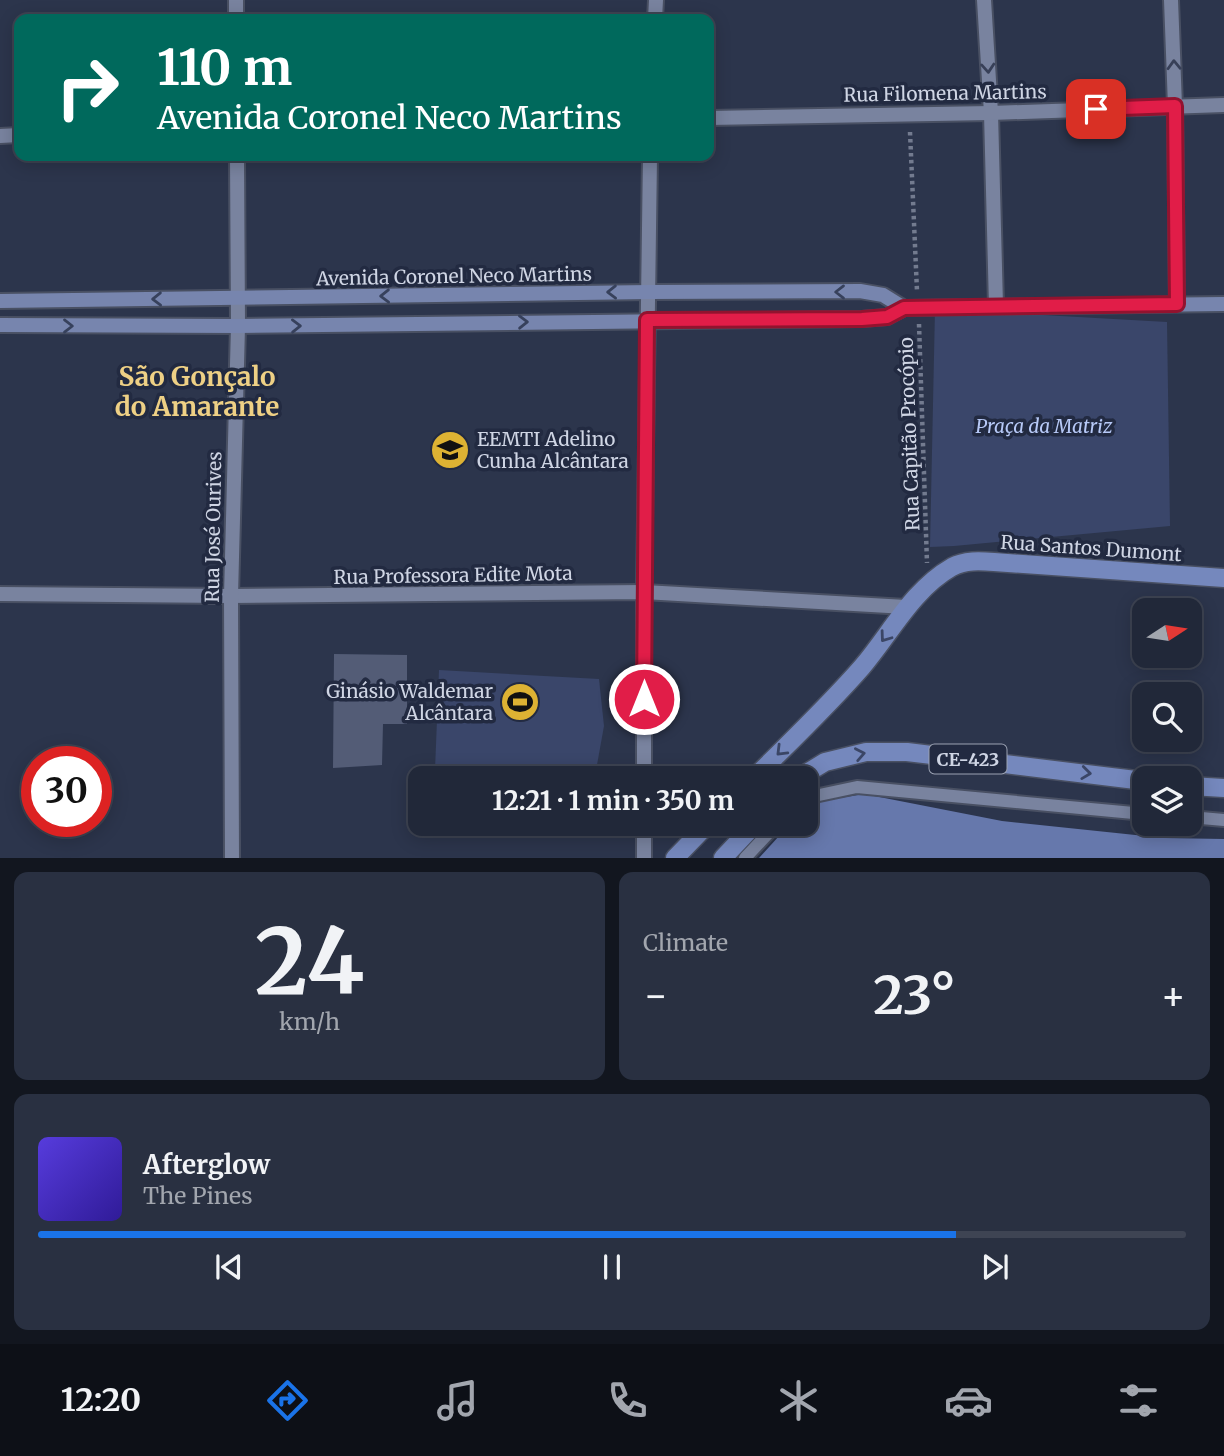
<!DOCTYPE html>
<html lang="en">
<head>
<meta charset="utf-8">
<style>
  :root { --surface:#212839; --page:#293041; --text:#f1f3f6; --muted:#a2a6ae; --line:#3e4453; --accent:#1a73e8 }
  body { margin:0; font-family:Merriweather,serif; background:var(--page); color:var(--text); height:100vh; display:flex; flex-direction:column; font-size:26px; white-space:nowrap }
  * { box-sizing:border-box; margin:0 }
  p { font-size:23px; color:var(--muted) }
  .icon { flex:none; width:38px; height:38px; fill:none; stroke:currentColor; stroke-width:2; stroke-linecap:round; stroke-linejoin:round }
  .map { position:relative; height:858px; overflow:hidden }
  .drawer { display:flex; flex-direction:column; gap:14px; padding:14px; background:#12161f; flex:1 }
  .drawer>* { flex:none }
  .hud { position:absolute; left:14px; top:14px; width:700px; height:147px; border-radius:14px; box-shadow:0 4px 18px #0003,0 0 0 2px var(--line); background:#00695c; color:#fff; overflow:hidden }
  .needle { width:46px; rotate:78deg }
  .buttons { position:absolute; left:1132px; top:598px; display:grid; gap:14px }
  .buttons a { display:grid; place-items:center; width:70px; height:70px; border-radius:14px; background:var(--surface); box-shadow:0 4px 18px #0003,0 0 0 2px var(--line); font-size:35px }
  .speed { position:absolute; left:21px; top:746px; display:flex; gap:14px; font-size:35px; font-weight:700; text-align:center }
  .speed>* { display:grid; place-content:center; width:91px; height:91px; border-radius:50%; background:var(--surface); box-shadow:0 4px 18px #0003,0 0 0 2px var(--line); line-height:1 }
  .speed .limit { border:10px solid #d22; background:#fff; color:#111 }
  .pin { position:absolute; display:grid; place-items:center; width:60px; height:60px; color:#fff; margin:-30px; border-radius:14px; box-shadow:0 4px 10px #0006 }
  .me { position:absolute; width:77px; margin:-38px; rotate:0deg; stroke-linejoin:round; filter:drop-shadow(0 0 5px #0008) }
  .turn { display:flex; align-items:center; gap:24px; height:147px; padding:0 28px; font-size:32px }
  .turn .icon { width:91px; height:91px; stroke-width:2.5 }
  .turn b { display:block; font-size:49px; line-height:60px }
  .big { font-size:52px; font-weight:700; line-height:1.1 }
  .drawer .card { flex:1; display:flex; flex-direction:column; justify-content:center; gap:10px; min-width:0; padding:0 24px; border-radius:14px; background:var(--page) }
  .drawer .dial { align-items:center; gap:0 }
  .dial b { font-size:91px; line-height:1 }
  .song { display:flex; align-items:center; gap:21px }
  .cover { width:84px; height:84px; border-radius:10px; background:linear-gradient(135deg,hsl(250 70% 55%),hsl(250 70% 35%)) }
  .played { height:7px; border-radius:4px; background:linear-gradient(90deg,var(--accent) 80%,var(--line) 80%) }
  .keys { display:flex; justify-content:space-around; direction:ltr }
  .heat { display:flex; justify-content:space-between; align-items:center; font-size:38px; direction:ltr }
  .drawer .tiles { flex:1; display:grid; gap:14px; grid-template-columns:1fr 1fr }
  .card:last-child { grid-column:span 2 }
  .trip { position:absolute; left:408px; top:766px; width:410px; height:70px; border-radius:14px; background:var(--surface); box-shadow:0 4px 18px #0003,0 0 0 2px var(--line); font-weight:700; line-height:70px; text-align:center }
  .dock { display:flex; height:112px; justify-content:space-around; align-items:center; background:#0d1017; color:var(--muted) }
  .dock .icon { width:49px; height:49px }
  .dock .selected { color:var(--accent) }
  .dock b { font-size:32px; color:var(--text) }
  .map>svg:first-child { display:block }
</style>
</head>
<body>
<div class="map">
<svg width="1224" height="858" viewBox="0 0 1224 858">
  <rect width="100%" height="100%" fill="#2c354c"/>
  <!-- green -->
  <g fill="#3a466a">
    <polygon points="935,309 1167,322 1170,526 954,546 930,547"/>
    <polygon points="439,670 599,679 604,726 595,776 435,770"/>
  </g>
  <!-- water -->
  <polygon fill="#6678ac" points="864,794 1002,821 1164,838 1224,839 1224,858 759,858 790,824 805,824 805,807 809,803"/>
  <!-- building -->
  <polygon fill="#535c76" points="334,654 407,655 407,724 383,724 382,765 333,768"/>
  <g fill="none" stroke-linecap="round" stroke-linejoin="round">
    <defs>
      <g id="pedestrian">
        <polyline points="805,798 857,787 1144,814"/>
        <polyline points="1190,817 1224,820"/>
        <polyline points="745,858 777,824"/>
      </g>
      <g id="minor">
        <polyline points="236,0 236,19"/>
        <polyline points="984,0 991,113 996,306"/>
        <polyline points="1171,0 1175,106 1177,304"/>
        <polyline points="655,19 656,0"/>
        <polyline points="709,118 991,113 1224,105"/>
        <polyline points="0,136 19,135"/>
        <polyline points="0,594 231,596 644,592 906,607"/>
        <polyline points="644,779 644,592 650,156"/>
        <polyline points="644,824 644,858"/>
        <polyline points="232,858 231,596 238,326 237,156"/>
      </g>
      <g id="secondary">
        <polyline points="0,301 649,292 860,291 883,295 904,308"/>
        <polyline points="0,325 238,326 862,319 887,317 904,308 1224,304"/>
      </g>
      <g id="primary">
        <path d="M753,779C790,742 828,706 862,667C891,633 912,590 952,567C965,560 980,561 994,562L1224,578"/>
        <polyline points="797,779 825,762 866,752 907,752 1144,781"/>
        <polyline points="1190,786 1224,788"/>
        <polyline points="675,858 708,824"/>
        <polyline points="723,858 755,824"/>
      </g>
    </defs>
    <!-- pedestrian casing -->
    <use href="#pedestrian" stroke="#495063" stroke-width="16"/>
    <!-- minor casing -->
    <use href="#minor" stroke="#495063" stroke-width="18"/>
    <!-- secondary casing -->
    <use href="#secondary" stroke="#495063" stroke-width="18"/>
    <!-- primary casing -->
    <use href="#primary" stroke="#495063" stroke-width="21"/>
    <!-- path -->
    <g stroke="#737b8f" stroke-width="4.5" stroke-dasharray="3.5 3.5" stroke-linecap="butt">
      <polyline points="910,132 917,291"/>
      <polyline points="919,324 927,563"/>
    </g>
    <!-- pedestrian -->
    <use href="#pedestrian" stroke="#79839f" stroke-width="12"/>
    <!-- minor -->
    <use href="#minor" stroke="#79839f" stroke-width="14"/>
    <!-- secondary -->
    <use href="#secondary" stroke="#7785ae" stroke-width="14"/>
    <!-- primary -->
    <use href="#primary" stroke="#7588bd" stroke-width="18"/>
  </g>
  <!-- one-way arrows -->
  <defs><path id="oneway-chevron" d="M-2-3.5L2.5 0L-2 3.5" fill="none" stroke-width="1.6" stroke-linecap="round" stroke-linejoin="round" transform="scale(1.75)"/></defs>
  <g stroke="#384058">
    <use href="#oneway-chevron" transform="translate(1174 65) rotate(-92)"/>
    <use href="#oneway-chevron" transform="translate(988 68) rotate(86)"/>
  </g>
  <g stroke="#37415c">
    <use href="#oneway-chevron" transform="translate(612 292) rotate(179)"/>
    <use href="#oneway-chevron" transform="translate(840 292) rotate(180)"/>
    <use href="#oneway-chevron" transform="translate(385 296) rotate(179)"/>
    <use href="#oneway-chevron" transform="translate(157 299) rotate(179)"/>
    <use href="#oneway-chevron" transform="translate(523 322) rotate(-1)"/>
    <use href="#oneway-chevron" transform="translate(68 326)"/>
    <use href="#oneway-chevron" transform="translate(296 326) rotate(-1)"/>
  </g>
  <g stroke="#3b4666">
    <use href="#oneway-chevron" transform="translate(885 637) rotate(126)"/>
    <use href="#oneway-chevron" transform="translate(781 751) rotate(135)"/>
    <use href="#oneway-chevron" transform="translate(860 754) rotate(-11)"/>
    <use href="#oneway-chevron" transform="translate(1086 773) rotate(7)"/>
  </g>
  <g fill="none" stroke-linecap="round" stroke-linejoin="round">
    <defs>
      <polyline id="route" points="644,699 647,320 862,319 887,317 904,308 1177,304 1175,106 1096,109"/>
    </defs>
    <!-- route casing -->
    <use href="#route" stroke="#92132f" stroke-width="18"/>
    <!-- route -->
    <use href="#route" stroke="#e11d48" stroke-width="12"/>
  </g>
  <!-- icons -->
  <defs>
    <symbol id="school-disc" viewBox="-11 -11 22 22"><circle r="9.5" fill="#ddb233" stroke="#222a41"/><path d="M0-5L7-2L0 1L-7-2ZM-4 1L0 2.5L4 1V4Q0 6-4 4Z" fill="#111"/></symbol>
    <symbol id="stadium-disc" viewBox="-11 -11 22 22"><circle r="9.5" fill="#ddb233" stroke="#222a41"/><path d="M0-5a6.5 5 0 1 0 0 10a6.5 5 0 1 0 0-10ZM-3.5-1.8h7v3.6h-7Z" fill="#111"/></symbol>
  </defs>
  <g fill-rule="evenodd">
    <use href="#school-disc" x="428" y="428" width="44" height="44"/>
    <use href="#stadium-disc" x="498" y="680" width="44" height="44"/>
  </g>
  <g text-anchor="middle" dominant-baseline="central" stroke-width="7" stroke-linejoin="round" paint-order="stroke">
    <!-- shield labels -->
    <rect fill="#222a41" stroke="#9ba2b3" stroke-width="2" x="929.5" y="744.5" width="77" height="29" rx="5"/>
    <g font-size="18" font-weight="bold" fill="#cfd5e4">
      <text x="968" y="759">CE-423</text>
    </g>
    <!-- street labels -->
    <g font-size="19" fill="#cfd5e4" stroke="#222a41">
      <text transform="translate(945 93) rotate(-1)">Rua Filomena Martins</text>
      <text transform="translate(454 276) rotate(-1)">Avenida Coronel Neco Martins</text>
      <text transform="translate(909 434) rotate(-92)">Rua Capitão Procópio</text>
      <text transform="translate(213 527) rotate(-89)">Rua José Ourives</text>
      <text transform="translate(1091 548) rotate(4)">Rua Santos Dumont</text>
      <text transform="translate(453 575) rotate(-1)">Rua Professora Edite Mota</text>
    </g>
    <!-- park labels -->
    <g font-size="19" font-style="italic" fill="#b7c9f7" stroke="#222a41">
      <text x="1044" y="426">Praça da Matriz</text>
    </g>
    <!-- poi labels -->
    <g font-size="19" fill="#cfd5e4" stroke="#222a41" text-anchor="start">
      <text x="477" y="439">EEMTI Adelino<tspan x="477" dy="22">Cunha Alcântara</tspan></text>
      <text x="493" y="691" text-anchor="end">Ginásio Waldemar<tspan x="493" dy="22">Alcântara</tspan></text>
    </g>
    <!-- district labels -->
    <g font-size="26" font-weight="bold" fill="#eed085" stroke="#222a41">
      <text x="197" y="376">São Gonçalo<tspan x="197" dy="30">do Amarante</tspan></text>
    </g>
  </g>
</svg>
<div class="buttons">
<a><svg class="needle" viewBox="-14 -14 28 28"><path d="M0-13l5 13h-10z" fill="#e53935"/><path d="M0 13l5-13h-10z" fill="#a2a6ae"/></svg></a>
<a><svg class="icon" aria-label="search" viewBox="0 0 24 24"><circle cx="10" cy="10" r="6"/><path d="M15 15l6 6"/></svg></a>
<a><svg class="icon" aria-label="layers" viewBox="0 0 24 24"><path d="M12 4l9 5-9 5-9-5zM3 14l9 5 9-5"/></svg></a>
</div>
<div class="speed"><div class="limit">30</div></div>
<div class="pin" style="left:1096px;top:109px;background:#d93025"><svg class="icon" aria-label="arrive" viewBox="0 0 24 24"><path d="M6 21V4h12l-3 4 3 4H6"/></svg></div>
<svg class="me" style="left:644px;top:699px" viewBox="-20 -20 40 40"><circle r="17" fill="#e11d48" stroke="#fff" stroke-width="3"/><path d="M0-11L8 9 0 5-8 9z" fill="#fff"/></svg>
<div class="trip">12:21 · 1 min · 350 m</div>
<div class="hud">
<div class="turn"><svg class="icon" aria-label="right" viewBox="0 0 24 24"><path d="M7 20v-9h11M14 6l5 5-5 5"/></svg><div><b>110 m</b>Avenida Coronel Neco Martins</div></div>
</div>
</div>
<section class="drawer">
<div class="tiles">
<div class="card dial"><b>24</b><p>km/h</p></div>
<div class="card"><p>Climate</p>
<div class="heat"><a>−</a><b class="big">23°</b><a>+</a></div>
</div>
<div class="card">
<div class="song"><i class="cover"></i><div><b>Afterglow</b><p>The Pines</p></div></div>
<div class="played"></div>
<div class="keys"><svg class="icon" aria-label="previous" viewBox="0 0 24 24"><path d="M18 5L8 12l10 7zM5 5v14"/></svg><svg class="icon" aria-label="pause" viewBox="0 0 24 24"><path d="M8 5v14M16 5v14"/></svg><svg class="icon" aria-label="next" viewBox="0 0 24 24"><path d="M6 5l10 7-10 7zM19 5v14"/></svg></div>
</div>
</div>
</section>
<nav class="dock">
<b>12:20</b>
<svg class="icon selected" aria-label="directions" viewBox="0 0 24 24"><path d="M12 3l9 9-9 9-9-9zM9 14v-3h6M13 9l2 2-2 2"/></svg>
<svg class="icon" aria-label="music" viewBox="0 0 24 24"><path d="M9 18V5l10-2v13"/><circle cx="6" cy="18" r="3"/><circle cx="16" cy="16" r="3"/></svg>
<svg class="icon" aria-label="phone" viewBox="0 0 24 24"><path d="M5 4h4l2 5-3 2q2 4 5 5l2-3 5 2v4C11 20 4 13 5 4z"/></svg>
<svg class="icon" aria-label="climate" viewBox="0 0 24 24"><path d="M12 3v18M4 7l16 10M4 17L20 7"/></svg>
<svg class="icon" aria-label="car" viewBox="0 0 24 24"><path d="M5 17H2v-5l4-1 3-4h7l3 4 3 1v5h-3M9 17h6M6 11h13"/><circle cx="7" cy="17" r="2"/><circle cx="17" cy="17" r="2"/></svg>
<svg class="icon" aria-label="filters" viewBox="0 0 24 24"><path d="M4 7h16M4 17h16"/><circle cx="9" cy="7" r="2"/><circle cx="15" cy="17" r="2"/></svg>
</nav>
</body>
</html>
